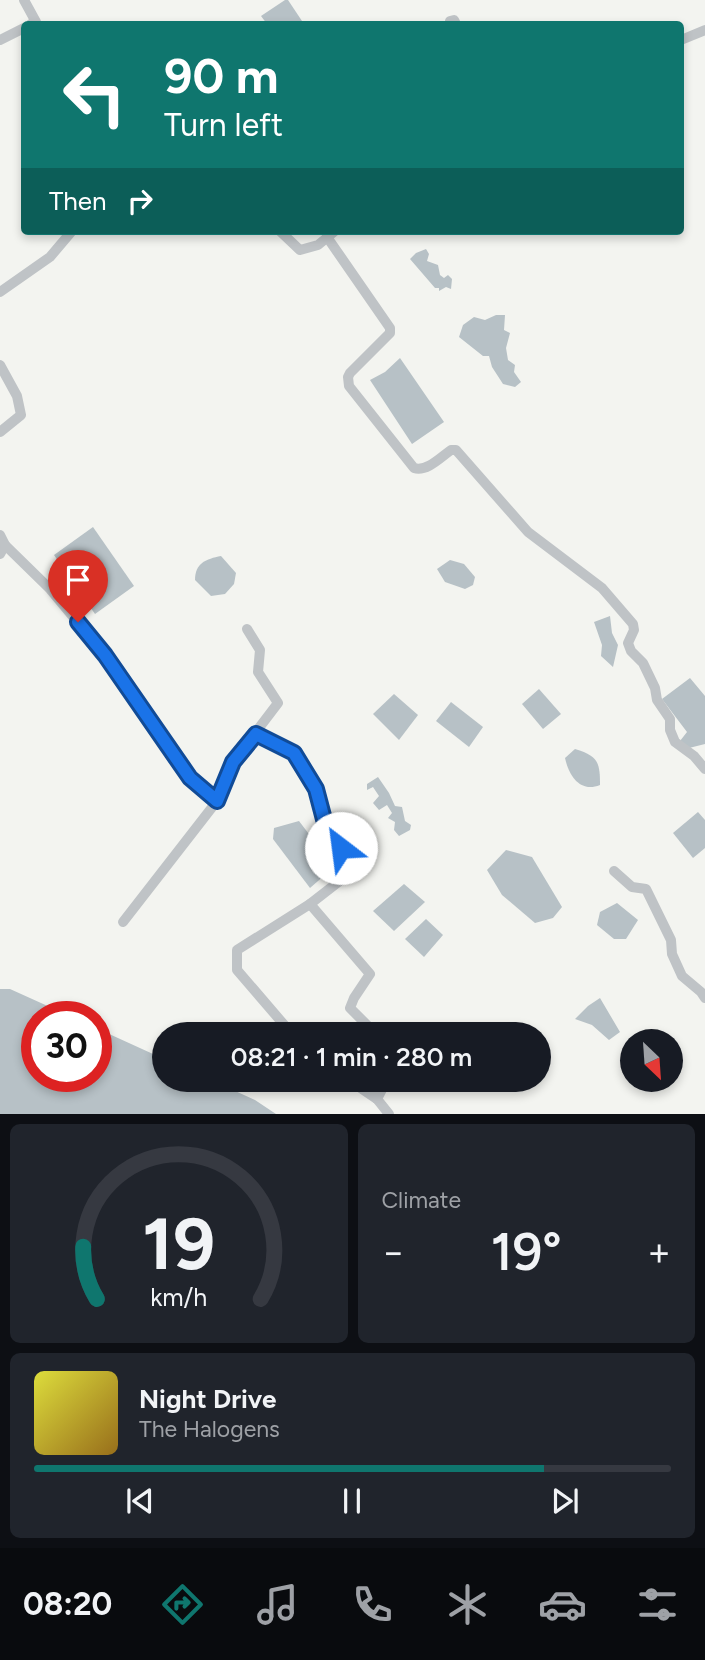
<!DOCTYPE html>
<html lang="en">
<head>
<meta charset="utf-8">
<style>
  :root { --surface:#171b24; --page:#20242c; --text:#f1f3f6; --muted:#9ea1a6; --line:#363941; --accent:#0f766e }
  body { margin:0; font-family:Figtree,sans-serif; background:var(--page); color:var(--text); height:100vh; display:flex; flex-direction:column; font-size:26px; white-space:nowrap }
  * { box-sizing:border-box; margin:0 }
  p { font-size:23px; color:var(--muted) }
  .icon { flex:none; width:38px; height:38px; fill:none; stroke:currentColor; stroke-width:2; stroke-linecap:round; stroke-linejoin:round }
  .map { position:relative; height:1114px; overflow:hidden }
  .side { display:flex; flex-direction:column; gap:10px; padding:10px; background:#0d0f14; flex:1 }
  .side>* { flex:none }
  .banner { position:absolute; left:21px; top:21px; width:663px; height:214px; border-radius:7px; box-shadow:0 4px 10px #0003; background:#0f766e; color:#fff; overflow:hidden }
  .needle { width:46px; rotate:155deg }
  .controls { position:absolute; left:620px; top:1029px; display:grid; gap:14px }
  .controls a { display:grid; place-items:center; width:63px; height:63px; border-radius:50%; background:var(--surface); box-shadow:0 4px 10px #0003; font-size:35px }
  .speed { position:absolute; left:21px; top:1001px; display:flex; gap:14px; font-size:35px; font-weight:700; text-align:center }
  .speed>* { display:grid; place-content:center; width:91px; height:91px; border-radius:50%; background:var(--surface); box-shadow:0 4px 10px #0003; line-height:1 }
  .speed .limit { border:10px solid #d22; background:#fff; color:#111 }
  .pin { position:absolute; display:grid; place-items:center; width:60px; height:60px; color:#fff; margin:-72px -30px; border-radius:50% 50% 50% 0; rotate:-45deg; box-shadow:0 0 7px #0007 }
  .pin .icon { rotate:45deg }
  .me { position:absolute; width:77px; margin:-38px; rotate:330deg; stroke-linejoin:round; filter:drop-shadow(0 0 5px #0008) }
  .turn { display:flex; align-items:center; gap:24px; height:147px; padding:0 28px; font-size:32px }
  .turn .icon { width:91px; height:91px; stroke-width:2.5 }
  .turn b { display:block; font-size:49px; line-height:60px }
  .then { display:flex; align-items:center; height:66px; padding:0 28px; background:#0003; gap:14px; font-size:26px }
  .big { font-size:52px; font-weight:600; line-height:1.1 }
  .side .tile { flex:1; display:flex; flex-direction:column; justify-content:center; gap:10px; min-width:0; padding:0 24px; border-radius:10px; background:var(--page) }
  .side .dial { align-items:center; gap:0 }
  .dial svg { height:182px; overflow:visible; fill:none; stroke:var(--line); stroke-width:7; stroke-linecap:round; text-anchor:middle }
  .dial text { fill:var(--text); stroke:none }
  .song { display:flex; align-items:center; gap:21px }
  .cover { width:84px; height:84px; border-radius:10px; background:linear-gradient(135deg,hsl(60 70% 55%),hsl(40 70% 35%)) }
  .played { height:7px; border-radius:4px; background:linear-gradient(90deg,var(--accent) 80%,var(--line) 80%) }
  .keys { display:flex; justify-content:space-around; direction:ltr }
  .heat { display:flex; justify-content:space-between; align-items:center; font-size:38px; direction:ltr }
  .side .tiles { flex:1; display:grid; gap:10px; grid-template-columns:1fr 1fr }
  .tile:last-child { grid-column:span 2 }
  .trip { position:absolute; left:152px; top:1022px; width:399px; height:70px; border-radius:35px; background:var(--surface); box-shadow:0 4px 10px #0003; font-weight:600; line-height:70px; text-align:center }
  .tabs { display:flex; height:112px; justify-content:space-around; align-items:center; background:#090b0e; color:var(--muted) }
  .tabs .icon { width:49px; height:49px }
  .tabs .on { color:var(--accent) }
  .tabs b { font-size:32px; color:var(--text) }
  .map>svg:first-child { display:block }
</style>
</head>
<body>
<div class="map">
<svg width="705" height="1114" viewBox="0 0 705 1114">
  <rect width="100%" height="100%" fill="#f3f4f0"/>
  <!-- water -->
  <g fill="#b7c1c6">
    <polygon points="285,0 288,0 304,24 267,24 261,16"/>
    <polygon points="426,249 429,254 427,261 438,265 440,275 444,278 448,275 452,279 451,289 446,287 439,291 439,288 435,288 410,259 416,253"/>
    <polygon points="496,315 505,315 504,330 510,333 506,348 508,360 515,365 514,372 521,382 515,387 503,384 492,367 489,356 483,356 459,337 463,325 474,317 485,320"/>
    <polygon points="400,358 444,422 412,444 370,380 385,372"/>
    <polygon points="93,527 134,586 95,614 54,555"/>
    <path d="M221,556L236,573L234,584L225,594L211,596L195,580C195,563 206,559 221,556Z"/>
    <polygon points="450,560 464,564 475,577 473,585 465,589 445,582 437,569"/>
    <polygon points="610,616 612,633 618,645 613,667 601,656 602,645 594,622"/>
    <polygon points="690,678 705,696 705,744 689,748 680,741 687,732 662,699"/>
    <polygon points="539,689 561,714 543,729 522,704"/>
    <polygon points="394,694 418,715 399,740 373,714"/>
    <polygon points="451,702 483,727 469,747 436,721"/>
    <path d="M575,749C598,756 600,762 600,785C580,793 569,776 565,758Z"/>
    <polygon points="378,777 389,793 395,806 402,807 405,821 411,825 410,830 399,836 394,830 395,822 388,818 392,813 387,805 379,810 373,803 379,796 373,787 367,790 367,784"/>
    <polygon points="698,812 705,820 705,848 693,858 673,833"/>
    <polygon points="299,821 334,867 310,888 273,839 274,828"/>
    <polygon points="506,850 532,857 562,907 553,918 535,923 502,895 487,870"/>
    <polygon points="404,884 425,902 394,931 373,911"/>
    <polygon points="617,903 638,920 626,939 614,939 597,925 600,912"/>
    <polygon points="426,919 443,935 424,957 405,939"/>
    <polygon points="0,989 10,989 72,1017 37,1017 37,1076 96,1076 96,1028 164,1059 164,1080 211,1080 255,1100 276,1114 0,1114"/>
    <polygon points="600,998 620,1032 609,1040 592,1025 575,1019 588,1006"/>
  </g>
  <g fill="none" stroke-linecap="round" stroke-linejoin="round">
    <!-- street -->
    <g stroke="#bfc3c6" stroke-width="10">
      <polyline points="24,0 36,22 31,24"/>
      <polyline points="450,21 454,20 456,24"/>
      <polyline points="0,40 24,28"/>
      <polyline points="681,40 705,30"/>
      <polyline points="280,231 300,250 318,245 335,231"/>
      <path d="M327,237L390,328V333L350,373L348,377L349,386L414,468C427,472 441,457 451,450H456L528,532L602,588L633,624L634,630L628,643L631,651L643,663L655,688L657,700L670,719V730L675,742L694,756L705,769"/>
      <polyline points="0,292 50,257 72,231"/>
      <polyline points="0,365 17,396 21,415 0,432"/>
      <polyline points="0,535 5,545 0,554"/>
      <polyline points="5,545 50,589 105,655 190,778 217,801 233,762 278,703 258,672 260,650 247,629"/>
      <polyline points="255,734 294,753 316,788 325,827 355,869 310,904"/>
      <polyline points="614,871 632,887 646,889 671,940 672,954 682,976 701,992 705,998"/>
      <polyline points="123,922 217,801"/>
      <polyline points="292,1034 237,970 237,950 310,904 370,974 354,998 350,1008 376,1034"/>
      <polyline points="349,1080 377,1099 389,1114"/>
      <polyline points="377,1099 387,1080"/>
    </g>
  </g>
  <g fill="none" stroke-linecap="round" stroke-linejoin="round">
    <defs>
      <polyline id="route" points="78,622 105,655 190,778 217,801 233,762 256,734 294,753 316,789 326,827 341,848"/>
    </defs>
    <!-- route casing -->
    <use href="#route" stroke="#114b97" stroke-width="18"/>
    <!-- route -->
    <use href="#route" stroke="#1a73e8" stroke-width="12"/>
  </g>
</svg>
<div class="controls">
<a><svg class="needle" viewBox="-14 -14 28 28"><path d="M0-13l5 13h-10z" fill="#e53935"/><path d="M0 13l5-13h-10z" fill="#9ea1a6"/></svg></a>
</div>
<div class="speed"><div class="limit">30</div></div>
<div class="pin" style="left:78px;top:622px;background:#d93025"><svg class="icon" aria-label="arrive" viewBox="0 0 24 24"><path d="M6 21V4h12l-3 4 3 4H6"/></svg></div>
<svg class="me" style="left:341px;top:848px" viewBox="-20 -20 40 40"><circle r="19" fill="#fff"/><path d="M0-13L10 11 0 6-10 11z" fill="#1a73e8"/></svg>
<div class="trip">08:21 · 1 min · 280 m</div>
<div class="banner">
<div class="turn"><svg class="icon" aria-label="left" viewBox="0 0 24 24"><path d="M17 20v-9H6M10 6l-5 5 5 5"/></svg><div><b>90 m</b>Turn left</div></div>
<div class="then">Then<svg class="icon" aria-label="right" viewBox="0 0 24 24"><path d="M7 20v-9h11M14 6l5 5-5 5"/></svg></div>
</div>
</div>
<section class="side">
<div class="tiles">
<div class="tile dial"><svg viewBox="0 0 100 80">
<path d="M14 69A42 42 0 1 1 86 69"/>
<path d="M14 69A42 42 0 0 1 8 46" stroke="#0f766e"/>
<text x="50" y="56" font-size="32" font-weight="700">19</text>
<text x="50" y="72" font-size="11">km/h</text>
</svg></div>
<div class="tile"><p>Climate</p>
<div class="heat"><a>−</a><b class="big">19°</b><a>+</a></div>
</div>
<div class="tile">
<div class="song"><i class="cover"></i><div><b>Night Drive</b><p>The Halogens</p></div></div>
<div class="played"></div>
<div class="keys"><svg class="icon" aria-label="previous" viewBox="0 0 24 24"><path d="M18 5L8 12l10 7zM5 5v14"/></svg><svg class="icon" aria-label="pause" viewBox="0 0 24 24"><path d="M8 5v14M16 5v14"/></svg><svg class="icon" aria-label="next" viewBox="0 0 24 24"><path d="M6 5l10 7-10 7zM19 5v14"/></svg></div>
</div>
</div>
</section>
<nav class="tabs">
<b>08:20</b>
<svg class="icon on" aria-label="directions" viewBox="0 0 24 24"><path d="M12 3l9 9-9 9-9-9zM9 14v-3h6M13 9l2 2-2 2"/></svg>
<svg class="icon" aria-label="music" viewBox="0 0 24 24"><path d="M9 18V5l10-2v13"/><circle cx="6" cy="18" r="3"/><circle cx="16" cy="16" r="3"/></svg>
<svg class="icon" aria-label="phone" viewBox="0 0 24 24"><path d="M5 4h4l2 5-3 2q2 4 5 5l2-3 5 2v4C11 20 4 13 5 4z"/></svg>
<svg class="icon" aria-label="climate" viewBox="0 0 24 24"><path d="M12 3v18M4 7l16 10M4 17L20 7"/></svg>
<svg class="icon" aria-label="car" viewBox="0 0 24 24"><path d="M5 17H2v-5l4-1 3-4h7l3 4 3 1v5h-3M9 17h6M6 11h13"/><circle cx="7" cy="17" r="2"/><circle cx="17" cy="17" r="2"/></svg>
<svg class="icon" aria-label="filters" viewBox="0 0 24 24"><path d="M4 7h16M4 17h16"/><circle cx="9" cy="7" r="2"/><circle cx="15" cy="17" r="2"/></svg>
</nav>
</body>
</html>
